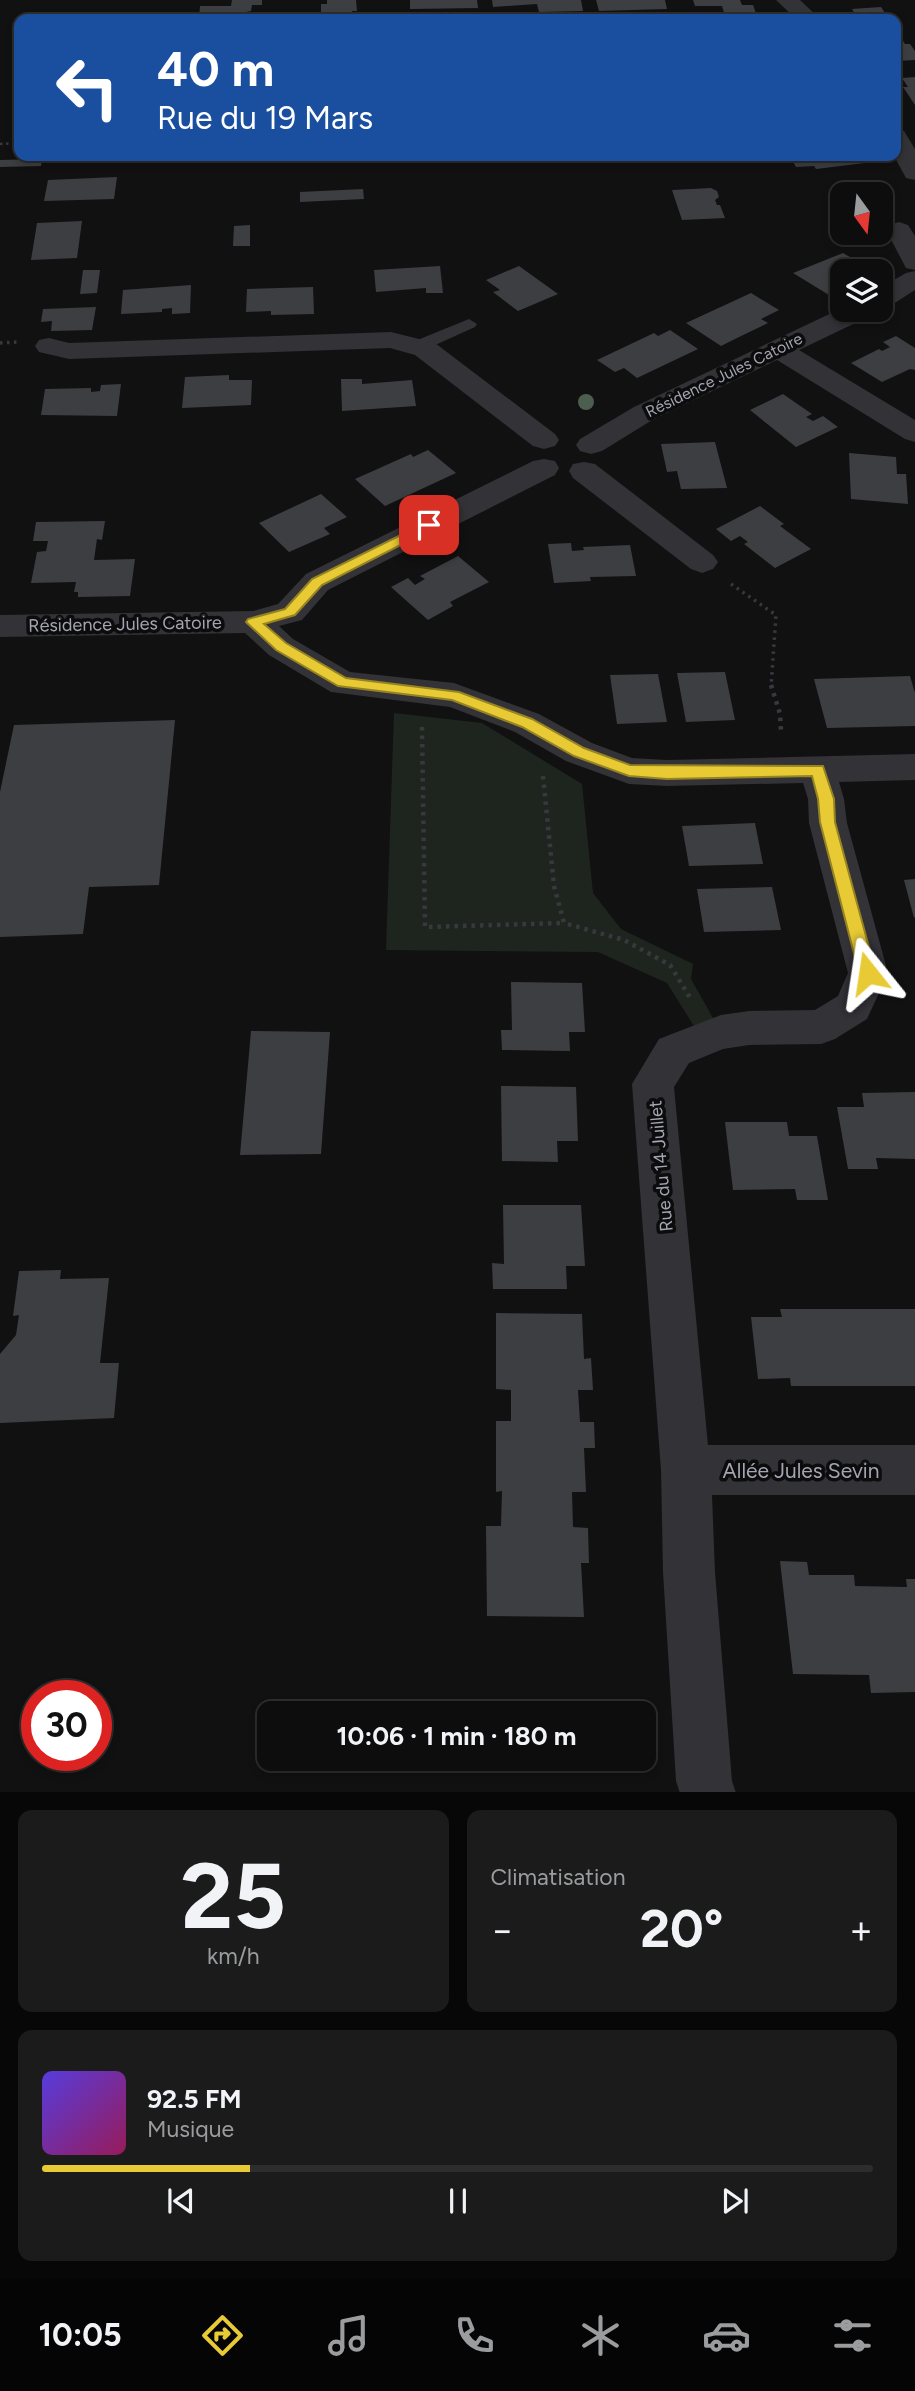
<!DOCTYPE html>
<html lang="fr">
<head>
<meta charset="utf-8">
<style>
  :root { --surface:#0d0d0e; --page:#1b1b1c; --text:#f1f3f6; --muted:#9a9c9e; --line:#2d2d2e; --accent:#e7ca34 }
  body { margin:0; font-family:Figtree,sans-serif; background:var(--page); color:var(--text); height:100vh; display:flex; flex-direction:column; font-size:26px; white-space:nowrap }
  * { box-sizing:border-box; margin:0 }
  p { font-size:23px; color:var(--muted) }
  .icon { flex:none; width:38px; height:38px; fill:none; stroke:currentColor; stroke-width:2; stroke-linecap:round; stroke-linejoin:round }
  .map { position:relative; height:1792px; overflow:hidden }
  .panel { display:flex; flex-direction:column; gap:18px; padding:18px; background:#070708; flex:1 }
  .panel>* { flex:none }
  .guide { position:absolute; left:14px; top:14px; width:887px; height:147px; border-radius:14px; box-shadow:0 4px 10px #0003,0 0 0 2px var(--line); background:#1a4fa0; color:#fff; overflow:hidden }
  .needle { width:46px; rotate:165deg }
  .fabs { position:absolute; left:830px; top:182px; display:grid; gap:14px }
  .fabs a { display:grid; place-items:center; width:63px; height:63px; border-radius:14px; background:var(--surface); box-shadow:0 4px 10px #0003,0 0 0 2px var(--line); font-size:35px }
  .speed { position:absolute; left:21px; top:1680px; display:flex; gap:14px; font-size:35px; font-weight:700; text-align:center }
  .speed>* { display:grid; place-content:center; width:91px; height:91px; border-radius:50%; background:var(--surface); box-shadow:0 4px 10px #0003,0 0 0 2px var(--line); line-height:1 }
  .speed .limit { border:10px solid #d22; background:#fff; color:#111 }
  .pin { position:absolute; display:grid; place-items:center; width:60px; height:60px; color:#fff; margin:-30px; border-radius:14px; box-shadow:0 4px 10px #0006 }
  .me { position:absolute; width:77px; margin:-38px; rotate:345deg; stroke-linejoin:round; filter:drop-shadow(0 0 5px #0008) }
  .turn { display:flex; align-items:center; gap:24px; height:147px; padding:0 28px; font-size:32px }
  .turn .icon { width:91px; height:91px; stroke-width:2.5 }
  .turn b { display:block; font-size:49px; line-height:60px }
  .big { font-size:52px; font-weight:700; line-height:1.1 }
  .panel .widget { flex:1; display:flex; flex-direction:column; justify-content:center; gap:10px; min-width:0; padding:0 24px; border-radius:14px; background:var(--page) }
  .panel .dial { align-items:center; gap:0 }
  .dial b { font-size:91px; line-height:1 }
  .song { display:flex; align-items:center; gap:21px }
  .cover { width:84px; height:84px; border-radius:10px; background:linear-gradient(135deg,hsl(250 70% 55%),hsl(330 70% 35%)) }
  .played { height:7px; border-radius:4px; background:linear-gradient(90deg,var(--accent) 25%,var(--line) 25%) }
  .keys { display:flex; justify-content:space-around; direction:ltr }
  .heat { display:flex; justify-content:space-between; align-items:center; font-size:38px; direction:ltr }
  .panel .tiles { flex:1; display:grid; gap:18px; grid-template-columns:1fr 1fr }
  .widget:last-child { grid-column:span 2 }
  .trip { position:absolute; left:257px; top:1701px; width:399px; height:70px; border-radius:14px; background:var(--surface); box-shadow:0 4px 10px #0003,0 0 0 2px var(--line); font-weight:700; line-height:70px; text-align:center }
  .dock { display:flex; height:112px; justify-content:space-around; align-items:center; background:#050506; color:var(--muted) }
  .dock .icon { width:49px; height:49px }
  .dock .active { color:var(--accent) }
  .dock b { font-size:32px; color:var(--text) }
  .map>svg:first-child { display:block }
</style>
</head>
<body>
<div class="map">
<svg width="915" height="1793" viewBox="0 0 915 1793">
  <rect width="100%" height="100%" fill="#111112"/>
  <!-- green -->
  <polygon fill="#1e251f" points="394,713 482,723 582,784 593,893 621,929 693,964 691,979 721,1032 702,1039 667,983 598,952 386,950"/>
  <!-- building -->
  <g fill="#3d3e42">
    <polygon points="232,0 262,0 262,5 252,5 251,11 246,12 245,19 199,19 200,6 231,6"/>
    <polygon points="327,0 356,0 357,11 352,11 352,19 321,19 321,4 327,4"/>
    <polygon points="410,0 477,0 478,8 410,9"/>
    <polygon points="492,0 581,0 583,11 539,12 537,4 493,7"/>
    <polygon points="596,0 665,0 667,9 599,11"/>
    <polygon points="693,0 740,0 742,5 753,5 758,19 726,19 722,6 695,6"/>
    <polygon points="881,7 889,19 858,19 852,9"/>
    <polygon points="896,30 905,44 910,44 915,51 915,60 896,61"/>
    <polygon points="915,77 915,105 903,87 908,87 902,78"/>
    <polygon points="790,156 869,156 873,162 816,169 814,166 796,167"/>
    <polygon points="42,159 41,166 0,167 0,160"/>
    <polygon points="117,177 114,199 44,201 48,180"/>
    <polygon points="711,188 717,191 719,197 715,200 717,205 720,205 725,218 682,220 672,190"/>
    <polygon points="363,189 364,199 300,202 300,192"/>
    <polygon points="82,221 77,258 31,260 37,223"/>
    <polygon points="250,225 250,246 233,246 234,226"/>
    <polygon points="843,253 872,270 842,271 842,280 835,283 842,288 829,295 793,273"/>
    <polygon points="440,266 443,293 426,293 426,288 376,292 374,270"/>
    <polygon points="519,266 558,294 518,311 493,292 500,290 486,280"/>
    <polygon points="83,270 100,270 97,293 80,294"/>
    <polygon points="191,285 190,313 172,314 172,308 162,309 162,312 121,314 123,290"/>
    <polygon points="313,287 314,314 271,315 271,311 246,312 247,289"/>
    <polygon points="751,293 779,310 761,319 768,323 737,338 721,346 686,323"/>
    <polygon points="96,307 92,330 51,331 52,321 41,322 43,309"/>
    <polygon points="670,330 698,349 637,378 624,368 615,372 597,360 654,333 658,336"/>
    <polygon points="896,336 915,348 915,370 910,369 882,382 851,363 879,349 882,351 890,347 883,342"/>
    <polygon points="229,375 229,380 252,380 251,405 182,408 185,377"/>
    <polygon points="341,379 362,379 362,384 412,380 416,406 342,411"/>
    <polygon points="121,384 117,416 41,415 45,389 91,388 91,392 100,391 101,385"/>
    <polygon points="783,394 812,414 806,417 813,421 823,416 838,427 796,447 750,410"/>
    <polygon points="715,442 727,488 681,489 677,471 667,472 661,444"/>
    <polygon points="428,450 456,473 385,506 355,479 411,454 413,457"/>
    <polygon points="849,453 896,457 897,474 906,474 908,504 851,499"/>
    <polygon points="321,494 347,517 324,528 330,534 289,552 259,523"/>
    <polygon points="760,506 784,524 780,526 811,549 775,568 744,544 748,542 740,536 731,541 716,529"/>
    <polygon points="105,521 102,540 97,539 94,560 135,559 130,596 78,597 78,592 74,592 76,582 31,583 37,552 46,551 48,541 33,541 36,522"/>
    <polygon points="571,543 572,551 584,550 583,547 630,545 636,576 590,577 591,581 554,583 548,544"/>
    <polygon points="458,556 489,582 450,602 453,606 428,620 391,587 408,578 415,585 425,579 420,576"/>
    <polygon points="725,672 735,720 686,722 677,673"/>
    <polygon points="658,674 667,722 617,724 610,675"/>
    <polygon points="910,676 915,693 915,726 827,728 814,679"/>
    <polygon points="175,720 159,885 89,887 83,934 0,937 0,792 14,725"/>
    <polygon points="755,823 763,864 689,866 682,826"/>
    <polygon points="915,879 915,917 914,918 904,880"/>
    <polygon points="772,887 781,930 704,932 697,889"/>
    <polygon points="511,982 582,983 585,1032 569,1032 570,1051 502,1050 501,1030 512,1030"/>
    <polygon points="251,1031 330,1032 321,1154 240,1155"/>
    <polygon points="501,1086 576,1087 578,1141 557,1141 558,1162 502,1161"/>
    <polygon points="915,1092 915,1159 876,1158 878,1169 848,1169 837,1107 864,1107 862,1093"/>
    <polygon points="725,1122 787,1122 789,1136 817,1136 828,1200 797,1200 795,1189 733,1190"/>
    <polygon points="503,1205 581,1205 585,1266 566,1266 567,1289 493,1289 492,1263 504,1264"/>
    <polygon points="61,1270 60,1279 109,1278 100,1363 119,1363 114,1418 0,1423 0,1354 16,1335 19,1315 13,1316 19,1271"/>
    <polygon points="780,1309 915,1309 915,1386 791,1386 790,1378 758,1379 751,1317 782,1317"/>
    <polygon points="496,1313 582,1314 584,1359 591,1358 593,1390 578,1390 580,1422 594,1422 595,1448 584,1448 586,1492 572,1492 573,1527 588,1528 589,1563 581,1563 584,1617 487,1616 486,1526 501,1526 502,1491 496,1492 496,1421 511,1421 511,1390 496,1389"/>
    <polygon points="780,1561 807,1562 809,1575 854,1575 855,1586 907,1587 906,1579 915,1579 915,1692 871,1693 869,1675 793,1674"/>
  </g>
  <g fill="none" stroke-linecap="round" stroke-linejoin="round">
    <!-- path-far2 -->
    <polyline stroke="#38393e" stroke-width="2.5" stroke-dasharray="2.5 3.5" stroke-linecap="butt" points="0,144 19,143"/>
    <!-- path-far1 -->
    <g stroke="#38393e" stroke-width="3.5" stroke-dasharray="2.5 4.5" stroke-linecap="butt">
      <polyline points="0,343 17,342"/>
      <polyline points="731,584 776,615 771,687"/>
    </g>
    <!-- path -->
    <g stroke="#38393e" stroke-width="4.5" stroke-dasharray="3.5 5" stroke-linecap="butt">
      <polyline points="771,685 780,714 781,731"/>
      <polyline points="422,727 425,927 564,923"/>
      <polyline points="543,776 554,886 564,923 624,940 670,965 692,1001"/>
    </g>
    <!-- service -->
    <polygon fill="#323237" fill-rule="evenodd" points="469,319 477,324 475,327 422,351 410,351 408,347 410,343"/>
    <!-- minor -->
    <g fill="#323237" fill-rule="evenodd">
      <polygon points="776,0 800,0 820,19 796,19"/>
      <polygon points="896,129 904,131 915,149 915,180 906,178 894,156"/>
      <polygon points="899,222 908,225 915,236 915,270 906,268 886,230 890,225"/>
      <polygon points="915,271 915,290 890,306 880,308 880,288 906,273"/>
      <polygon points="842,308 874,310 870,316 799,350 915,420 915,442 905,439 777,360 654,419 602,451 591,454 580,451 576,445 580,439 634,407"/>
      <polygon points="391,332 435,343 555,434 559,440 555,446 544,449 533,446 415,355 390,348 69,359 39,352 35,346 39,340 49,338 69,343"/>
      <polygon points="544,459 555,461 559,468 555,475 328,590 302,620 279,626 293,639 350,672 454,683 539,714 592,743 632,758 667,760 915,754 915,780 839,782 844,799 847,823 888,973 867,1019 835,1039 821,1044 749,1045 723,1049 689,1063 674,1087 708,1445 915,1445 915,1495 712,1495 715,1572 732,1781 736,1793 680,1793 676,1781 663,1572 661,1470 632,1084 659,1039 721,1015 749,1011 815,1010 838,996 848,973 809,823 808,799 803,783 667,786 629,784 566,761 515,732 450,707 331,692 269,655 245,633 0,637 0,615 253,611 278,604 306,574 533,461"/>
      <polygon points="584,462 595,464 713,555 718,562 713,569 702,573 691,569 573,478 569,471 573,464"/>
    </g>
  </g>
  <!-- trees -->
  <circle fill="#4b5e50" cx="586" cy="402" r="8"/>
  <!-- route -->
  <polygon fill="#e7ca34" stroke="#968322" stroke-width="2" points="429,521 435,525 434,528 322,585 295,615 264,624 286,643 346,678 459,692 532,719 584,748 630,765 823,766 834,799 835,822 876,973 873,978 862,978 859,973 820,822 818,799 812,776 667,779 629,776 574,756 522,727 452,700 338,686 276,650 246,622 248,619 285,609 312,579"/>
  <g text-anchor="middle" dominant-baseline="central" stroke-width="7" stroke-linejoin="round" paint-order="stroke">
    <!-- far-street labels -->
    <g font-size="16" fill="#a3a5b2" stroke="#0c0c0d">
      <text transform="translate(724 375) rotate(-26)">Résidence Jules Catoire</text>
    </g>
    <!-- street labels -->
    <g font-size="18" fill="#a3a5b2" stroke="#0c0c0d">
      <text transform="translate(125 624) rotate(-1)">Résidence Jules Catoire</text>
      <text transform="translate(661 1166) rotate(-95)">Rue du 14 Juillet</text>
    </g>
    <!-- near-street labels -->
    <g font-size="21" fill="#a3a5b2" stroke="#0c0c0d">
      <text x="801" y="1470">Allée Jules Sevin</text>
    </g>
  </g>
</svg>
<div class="fabs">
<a><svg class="needle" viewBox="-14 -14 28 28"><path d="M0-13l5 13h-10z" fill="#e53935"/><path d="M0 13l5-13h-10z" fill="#9a9c9e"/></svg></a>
<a><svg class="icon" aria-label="layers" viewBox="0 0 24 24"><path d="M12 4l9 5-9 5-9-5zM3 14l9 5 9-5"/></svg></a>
</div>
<div class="speed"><div class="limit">30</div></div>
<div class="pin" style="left:429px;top:525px;background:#d93025"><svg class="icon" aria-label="arrive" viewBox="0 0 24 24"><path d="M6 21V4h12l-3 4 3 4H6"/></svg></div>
<svg class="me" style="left:868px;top:973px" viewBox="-20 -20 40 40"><path d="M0-17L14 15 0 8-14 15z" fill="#e7ca34" stroke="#fff" stroke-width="4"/></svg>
<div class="trip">10:06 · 1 min · 180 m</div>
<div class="guide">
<div class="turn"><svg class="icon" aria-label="left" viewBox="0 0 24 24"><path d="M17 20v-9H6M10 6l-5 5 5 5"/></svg><div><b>40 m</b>Rue du 19 Mars</div></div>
</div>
</div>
<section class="panel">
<div class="tiles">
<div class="widget dial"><b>25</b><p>km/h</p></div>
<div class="widget"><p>Climatisation</p>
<div class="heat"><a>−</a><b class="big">20°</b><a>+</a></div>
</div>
<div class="widget">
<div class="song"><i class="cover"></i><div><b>92.5 FM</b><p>Musique</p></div></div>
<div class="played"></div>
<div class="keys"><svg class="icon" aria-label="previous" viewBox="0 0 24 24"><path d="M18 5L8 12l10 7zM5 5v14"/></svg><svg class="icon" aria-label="pause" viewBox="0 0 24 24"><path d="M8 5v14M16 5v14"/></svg><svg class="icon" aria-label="next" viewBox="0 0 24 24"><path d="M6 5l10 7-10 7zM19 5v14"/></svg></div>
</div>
</div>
</section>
<nav class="dock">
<b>10:05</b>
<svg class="icon active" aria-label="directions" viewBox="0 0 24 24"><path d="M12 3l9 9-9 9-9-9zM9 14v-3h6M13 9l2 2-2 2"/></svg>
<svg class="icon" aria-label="music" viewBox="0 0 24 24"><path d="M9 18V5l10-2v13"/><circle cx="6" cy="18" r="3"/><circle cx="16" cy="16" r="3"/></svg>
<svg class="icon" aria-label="phone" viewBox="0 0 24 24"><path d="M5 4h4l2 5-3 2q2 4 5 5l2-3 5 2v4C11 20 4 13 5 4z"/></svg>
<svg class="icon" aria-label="climate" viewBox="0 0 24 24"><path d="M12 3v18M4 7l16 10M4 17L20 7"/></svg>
<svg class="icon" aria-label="car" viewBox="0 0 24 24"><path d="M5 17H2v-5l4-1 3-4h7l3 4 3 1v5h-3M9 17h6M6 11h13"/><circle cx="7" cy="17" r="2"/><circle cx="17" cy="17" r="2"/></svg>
<svg class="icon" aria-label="filters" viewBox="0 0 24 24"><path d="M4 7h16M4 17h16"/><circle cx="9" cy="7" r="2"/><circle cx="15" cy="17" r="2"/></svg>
</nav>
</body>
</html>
